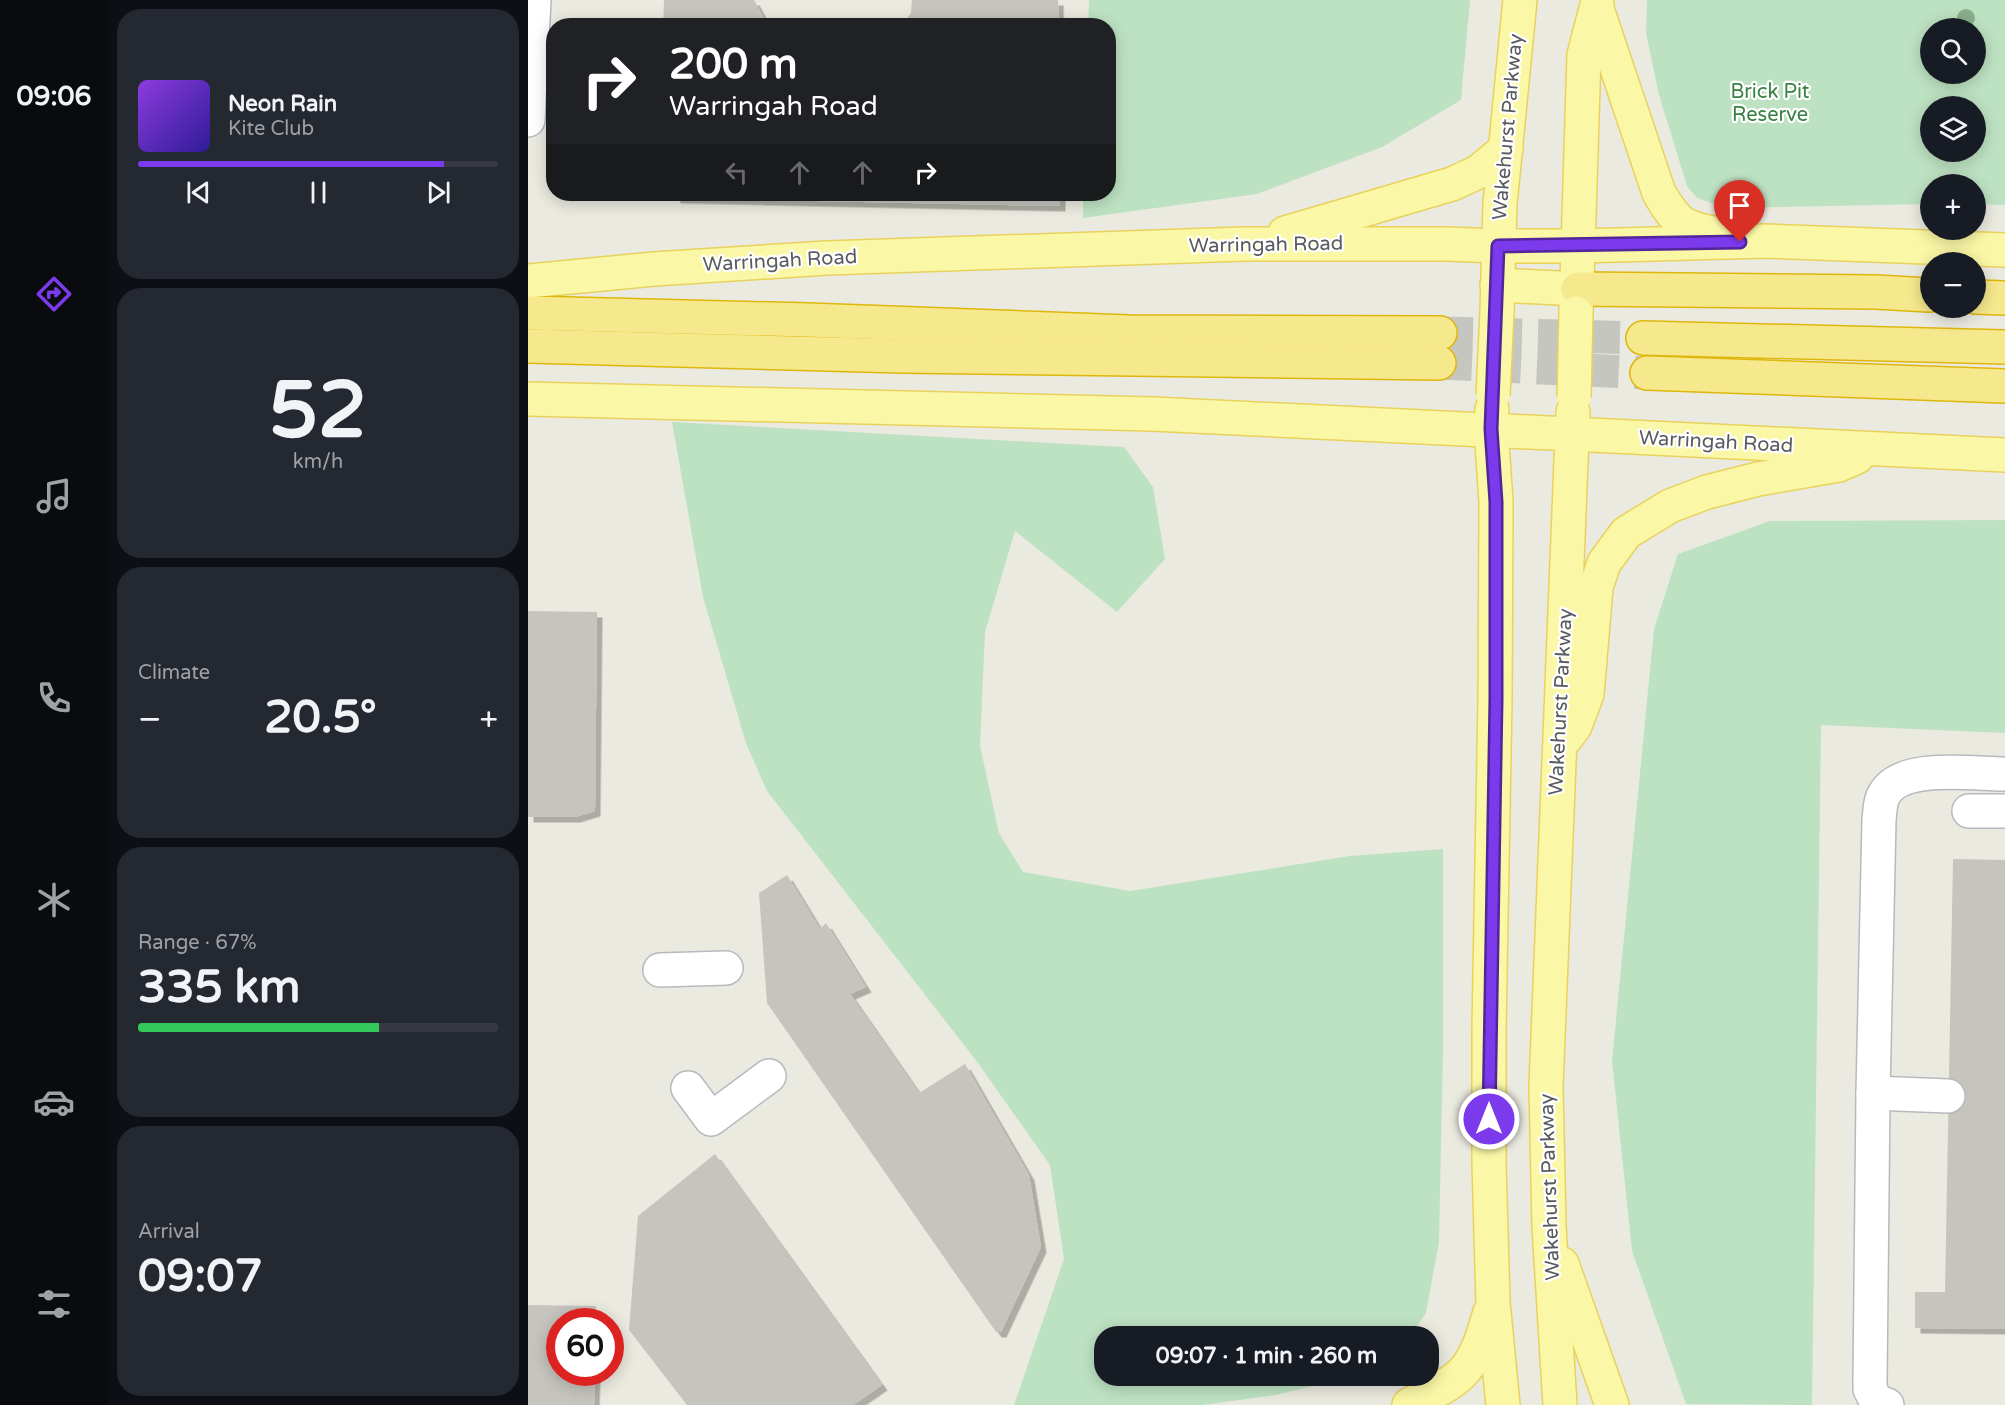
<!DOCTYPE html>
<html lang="en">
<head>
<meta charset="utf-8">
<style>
  :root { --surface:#171b24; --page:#242831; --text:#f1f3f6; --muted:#9ea1a6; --line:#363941; --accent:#7c3aed }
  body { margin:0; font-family:"Varela Round",sans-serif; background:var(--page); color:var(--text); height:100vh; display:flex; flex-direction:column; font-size:22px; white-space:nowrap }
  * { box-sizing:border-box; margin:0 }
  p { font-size:20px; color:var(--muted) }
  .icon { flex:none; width:33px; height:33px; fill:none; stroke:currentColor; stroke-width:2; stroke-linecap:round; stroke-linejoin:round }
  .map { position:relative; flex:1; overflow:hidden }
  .sheet { display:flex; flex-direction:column; gap:9px; padding:9px; background:#0d0f14; width:420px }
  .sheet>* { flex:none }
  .guide { position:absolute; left:18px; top:18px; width:570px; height:183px; border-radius:24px; box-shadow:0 3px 15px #0003; background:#202124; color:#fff; overflow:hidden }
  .buttons { position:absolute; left:1392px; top:18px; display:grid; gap:12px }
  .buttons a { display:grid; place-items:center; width:66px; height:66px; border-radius:50%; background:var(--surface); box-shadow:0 3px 15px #0003; font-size:30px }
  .speed { position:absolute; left:18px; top:1308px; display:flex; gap:12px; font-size:30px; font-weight:700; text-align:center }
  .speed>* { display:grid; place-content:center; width:78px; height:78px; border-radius:50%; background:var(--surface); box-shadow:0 3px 15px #0003; line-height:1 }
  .speed .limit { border:9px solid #d22; background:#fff; color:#111 }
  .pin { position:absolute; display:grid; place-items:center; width:51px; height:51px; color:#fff; margin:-62px -26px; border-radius:50% 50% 50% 0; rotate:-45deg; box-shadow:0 0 6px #0007 }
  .pin .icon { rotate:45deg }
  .me { position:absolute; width:66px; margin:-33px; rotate:0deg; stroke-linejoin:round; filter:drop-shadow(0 0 4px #0008) }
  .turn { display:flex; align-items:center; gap:21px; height:126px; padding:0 24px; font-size:27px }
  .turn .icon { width:78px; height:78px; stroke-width:2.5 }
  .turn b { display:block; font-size:42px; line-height:51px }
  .lanes { display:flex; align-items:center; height:57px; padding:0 24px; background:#0003; justify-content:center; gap:30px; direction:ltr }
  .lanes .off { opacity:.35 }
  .big { font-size:45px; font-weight:800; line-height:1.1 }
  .sheet .card { flex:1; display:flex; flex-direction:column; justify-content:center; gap:9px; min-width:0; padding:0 21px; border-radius:24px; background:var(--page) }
  .sheet .dial { align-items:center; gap:0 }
  .dial b { font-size:78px; line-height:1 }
  .song { display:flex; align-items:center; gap:18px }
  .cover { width:72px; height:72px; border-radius:9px; background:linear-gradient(135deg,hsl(270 70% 55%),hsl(250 70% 35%)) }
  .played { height:6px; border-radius:3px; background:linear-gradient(90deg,var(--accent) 85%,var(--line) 85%) }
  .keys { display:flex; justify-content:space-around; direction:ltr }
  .heat { display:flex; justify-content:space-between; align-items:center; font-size:33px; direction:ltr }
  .charge { height:9px; border-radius:4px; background:linear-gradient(90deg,#34c759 67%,var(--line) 0) }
  .trip { position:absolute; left:566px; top:1326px; width:345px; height:60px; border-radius:24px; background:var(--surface); box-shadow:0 3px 15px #0003; font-weight:800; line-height:60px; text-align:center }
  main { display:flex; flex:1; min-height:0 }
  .tabs { display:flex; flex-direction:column; width:108px; justify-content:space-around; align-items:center; background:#090b0e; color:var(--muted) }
  .tabs .icon { width:42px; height:42px }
  .tabs .selected { color:var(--accent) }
  .tabs b { font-size:27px; color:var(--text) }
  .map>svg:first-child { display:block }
</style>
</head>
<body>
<main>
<nav class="tabs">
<b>09:06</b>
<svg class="icon selected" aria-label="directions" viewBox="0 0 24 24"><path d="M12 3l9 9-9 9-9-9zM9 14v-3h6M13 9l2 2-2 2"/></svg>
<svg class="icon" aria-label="music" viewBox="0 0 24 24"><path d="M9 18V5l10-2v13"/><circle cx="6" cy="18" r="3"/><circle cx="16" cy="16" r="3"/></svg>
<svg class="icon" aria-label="phone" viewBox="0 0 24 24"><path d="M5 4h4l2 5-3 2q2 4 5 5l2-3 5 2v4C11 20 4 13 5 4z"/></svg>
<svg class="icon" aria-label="climate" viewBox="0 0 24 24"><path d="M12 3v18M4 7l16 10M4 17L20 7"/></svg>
<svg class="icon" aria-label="car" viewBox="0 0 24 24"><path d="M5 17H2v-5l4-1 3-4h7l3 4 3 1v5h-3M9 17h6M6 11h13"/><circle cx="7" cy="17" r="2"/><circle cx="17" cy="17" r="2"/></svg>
<svg class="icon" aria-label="filters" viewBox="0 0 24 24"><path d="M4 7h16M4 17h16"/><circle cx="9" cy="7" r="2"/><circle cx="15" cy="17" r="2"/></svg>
</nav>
<section class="sheet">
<div class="card">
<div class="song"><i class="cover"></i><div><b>Neon Rain</b><p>Kite Club</p></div></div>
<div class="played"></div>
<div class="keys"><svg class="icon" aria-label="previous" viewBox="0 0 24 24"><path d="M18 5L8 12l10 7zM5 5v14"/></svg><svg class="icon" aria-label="pause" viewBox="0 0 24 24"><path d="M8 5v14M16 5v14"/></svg><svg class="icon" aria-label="next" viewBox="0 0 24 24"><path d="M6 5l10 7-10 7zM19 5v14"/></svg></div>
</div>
<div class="card dial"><b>52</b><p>km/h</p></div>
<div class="card"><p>Climate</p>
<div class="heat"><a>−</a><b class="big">20.5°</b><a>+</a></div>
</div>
<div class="card"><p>Range · 67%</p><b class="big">335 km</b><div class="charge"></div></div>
<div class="card"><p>Arrival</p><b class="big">09:07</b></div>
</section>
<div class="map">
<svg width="1477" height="1405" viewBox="0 0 1477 1405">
  <defs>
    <filter id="shadow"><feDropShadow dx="5.5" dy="5.5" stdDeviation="0" flood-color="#0004"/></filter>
  </defs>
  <rect width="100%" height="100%" fill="#ebeae0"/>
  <!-- green -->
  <g fill="#bde2c2" fill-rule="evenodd">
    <polygon points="561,0 942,0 933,100 854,147 729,194 555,218 555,194 580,194 580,26 560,25"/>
    <path d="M1119,0H1477V205L1448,204V184H1402V204L1198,208L1169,198L1159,186L1131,95L1118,33ZM1402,28H1448V74H1402ZM1402,106H1448V152H1402Z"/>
    <polygon points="144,422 596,447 625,487 637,559 589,612 487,531 457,632 452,746 471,833 495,872 602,891 822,856 915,849 915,1051 911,1242 898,1313 882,1336 576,1336 576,1376 825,1376 748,1395 675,1405 486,1405 536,1259 522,1165 450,1063 239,791 218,743 175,597"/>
    <polygon points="1477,520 1477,733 1293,725 1284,1405 1158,1404 1104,1251 1084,1061 1126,629 1150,554 1242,521"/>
  </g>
  <!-- building -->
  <g fill="#c6c4be" filter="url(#shadow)">
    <polygon points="136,0 226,0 240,26 135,26"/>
    <polygon points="384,0 530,0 531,26 373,26 383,13"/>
    <polygon points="146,194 532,194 532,206 147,198"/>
    <polygon points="0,611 69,612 67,811 47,817 0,817"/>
    <polygon points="1425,859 1477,860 1477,1329 1387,1328 1387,1292 1417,1292"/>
    <polygon points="259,875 292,929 298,923 338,987 322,994 391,1093 437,1064 501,1175 513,1247 473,1332 468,1332 239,1003 231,893"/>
    <polygon points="187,1154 354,1385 325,1405 159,1405 101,1330 110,1216"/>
    <polygon points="0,1305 68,1306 68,1322 32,1322 32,1372 67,1372 66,1405 0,1405"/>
  </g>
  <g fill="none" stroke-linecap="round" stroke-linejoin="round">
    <!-- highway-tunnel -->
    <g stroke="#c6c6c0" stroke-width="33" stroke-dasharray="33 16" stroke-linecap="butt">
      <polyline points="912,333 1115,338"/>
      <polyline points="911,363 1119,373"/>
    </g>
    <defs>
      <g id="minor">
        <polyline points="0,120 6,0"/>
        <polyline points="1441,811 1477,811"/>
        <polyline points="132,970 198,968"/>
        <polyline points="160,1088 183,1119 241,1076"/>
        <polyline points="1345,1093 1420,1096"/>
        <path d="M1359,1405L1348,1401L1342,1389V1382L1345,1093L1351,820C1352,811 1352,800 1357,793C1375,763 1446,774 1477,774"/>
      </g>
      <g id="major">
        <path d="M1069,9L1131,193C1150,225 1155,228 1191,234"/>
        <polyline points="757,233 924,184 950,172 978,149"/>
        <polyline points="0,281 126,269 299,258 716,244 919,244 970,246 1051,246 1236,241 1477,250"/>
        <polyline points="969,285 1050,289"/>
        <polyline points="969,312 972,204 992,0"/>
        <polyline points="1048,313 1056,55 1069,5"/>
        <polyline points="0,399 625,414 1477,455"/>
        <polyline points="964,409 963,429 968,502 967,699 961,1029 961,1164 965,1302 975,1405"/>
        <polyline points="1038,738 1047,726 1059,694 1068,587 1076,563 1098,533 1142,506 1179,492 1230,479 1311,465 1329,457"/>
        <polyline points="1034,1264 1084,1405"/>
        <path d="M881,1405C898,1396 920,1387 934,1373C950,1357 956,1332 962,1312"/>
        <polyline points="1032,1405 1021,1226 1018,1087 1045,412"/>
      </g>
      <g id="highway">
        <polyline points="1050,289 1347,292 1402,295"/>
        <polyline points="1448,297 1477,298"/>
        <polyline points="0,313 280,320 601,332 912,333"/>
        <polyline points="1115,338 1477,347"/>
        <polyline points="0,346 374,356 911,363"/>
        <polyline points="1119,373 1477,386"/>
      </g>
    </defs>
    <!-- minor casing -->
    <use href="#minor" stroke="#b8b9be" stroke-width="36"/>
    <!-- major casing -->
    <use href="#major" stroke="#e9d25c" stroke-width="36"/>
    <!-- highway casing -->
    <use href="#highway" stroke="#dfb60c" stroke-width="36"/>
    <!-- minor -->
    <use href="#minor" stroke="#fff" stroke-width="33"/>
    <!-- major -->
    <use href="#major" stroke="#faf7a6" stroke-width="33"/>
    <!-- highway -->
    <use href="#highway" stroke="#f6e88c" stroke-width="33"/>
    <defs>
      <g id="major-bridge">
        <polyline points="965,395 969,312"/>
        <polyline points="1046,397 1048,313"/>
      </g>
    </defs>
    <!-- major-bridge casing -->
    <use href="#major-bridge" stroke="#e9d25c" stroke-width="36" stroke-linecap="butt"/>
    <!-- major-bridge -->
    <use href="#major-bridge" stroke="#faf7a6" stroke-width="33"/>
  </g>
  <!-- trees -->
  <circle fill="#89b08a" cx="1438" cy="18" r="9"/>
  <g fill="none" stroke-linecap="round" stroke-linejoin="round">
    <defs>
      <polyline id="route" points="961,1119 968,699 968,502 963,429 970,246 1212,242"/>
    </defs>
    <!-- route casing -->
    <use href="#route" stroke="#51269a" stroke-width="15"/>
    <!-- route -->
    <use href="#route" stroke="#7c3aed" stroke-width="10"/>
  </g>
  <g text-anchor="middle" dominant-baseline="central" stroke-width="4.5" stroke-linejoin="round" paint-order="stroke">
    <!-- park labels -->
    <g font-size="20" fill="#388044" stroke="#fff">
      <text x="1242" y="92">Brick Pit<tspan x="1242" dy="23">Reserve</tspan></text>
    </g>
    <!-- street labels -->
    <g font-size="20" fill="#595b60" stroke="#fff">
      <text transform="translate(980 127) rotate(-85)">Wakehurst Parkway</text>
      <text transform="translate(738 245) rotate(-1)">Warringah Road</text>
      <text transform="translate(252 261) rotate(-3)">Warringah Road</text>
      <text transform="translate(1188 442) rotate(3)">Warringah Road</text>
      <text transform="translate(1033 702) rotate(-87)">Wakehurst Parkway</text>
      <text transform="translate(1022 1187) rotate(-92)">Wakehurst Parkway</text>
    </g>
  </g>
</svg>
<div class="buttons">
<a><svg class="icon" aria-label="search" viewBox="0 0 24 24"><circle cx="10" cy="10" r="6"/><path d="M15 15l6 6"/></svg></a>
<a><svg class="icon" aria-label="layers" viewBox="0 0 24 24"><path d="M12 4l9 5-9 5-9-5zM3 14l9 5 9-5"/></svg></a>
<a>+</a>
<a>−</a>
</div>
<div class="speed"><div class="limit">60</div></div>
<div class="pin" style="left:1212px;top:242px;background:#d93025"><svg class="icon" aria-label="arrive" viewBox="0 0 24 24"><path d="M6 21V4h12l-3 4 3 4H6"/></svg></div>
<svg class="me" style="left:961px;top:1119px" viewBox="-20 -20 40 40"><circle r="17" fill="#7c3aed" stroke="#fff" stroke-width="3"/><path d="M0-11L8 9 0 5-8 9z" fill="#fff"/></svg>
<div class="trip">09:07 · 1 min · 260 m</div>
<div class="guide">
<div class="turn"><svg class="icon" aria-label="right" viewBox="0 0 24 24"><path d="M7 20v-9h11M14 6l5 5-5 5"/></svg><div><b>200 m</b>Warringah Road</div></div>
<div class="lanes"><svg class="icon off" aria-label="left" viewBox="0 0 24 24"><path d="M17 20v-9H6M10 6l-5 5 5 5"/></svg><svg class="icon off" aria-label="ahead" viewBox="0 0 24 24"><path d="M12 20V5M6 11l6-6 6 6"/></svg><svg class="icon off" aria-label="ahead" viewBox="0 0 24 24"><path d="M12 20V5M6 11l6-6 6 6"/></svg><svg class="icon" aria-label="right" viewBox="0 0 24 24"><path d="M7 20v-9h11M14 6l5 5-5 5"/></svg></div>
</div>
</div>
</main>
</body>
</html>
